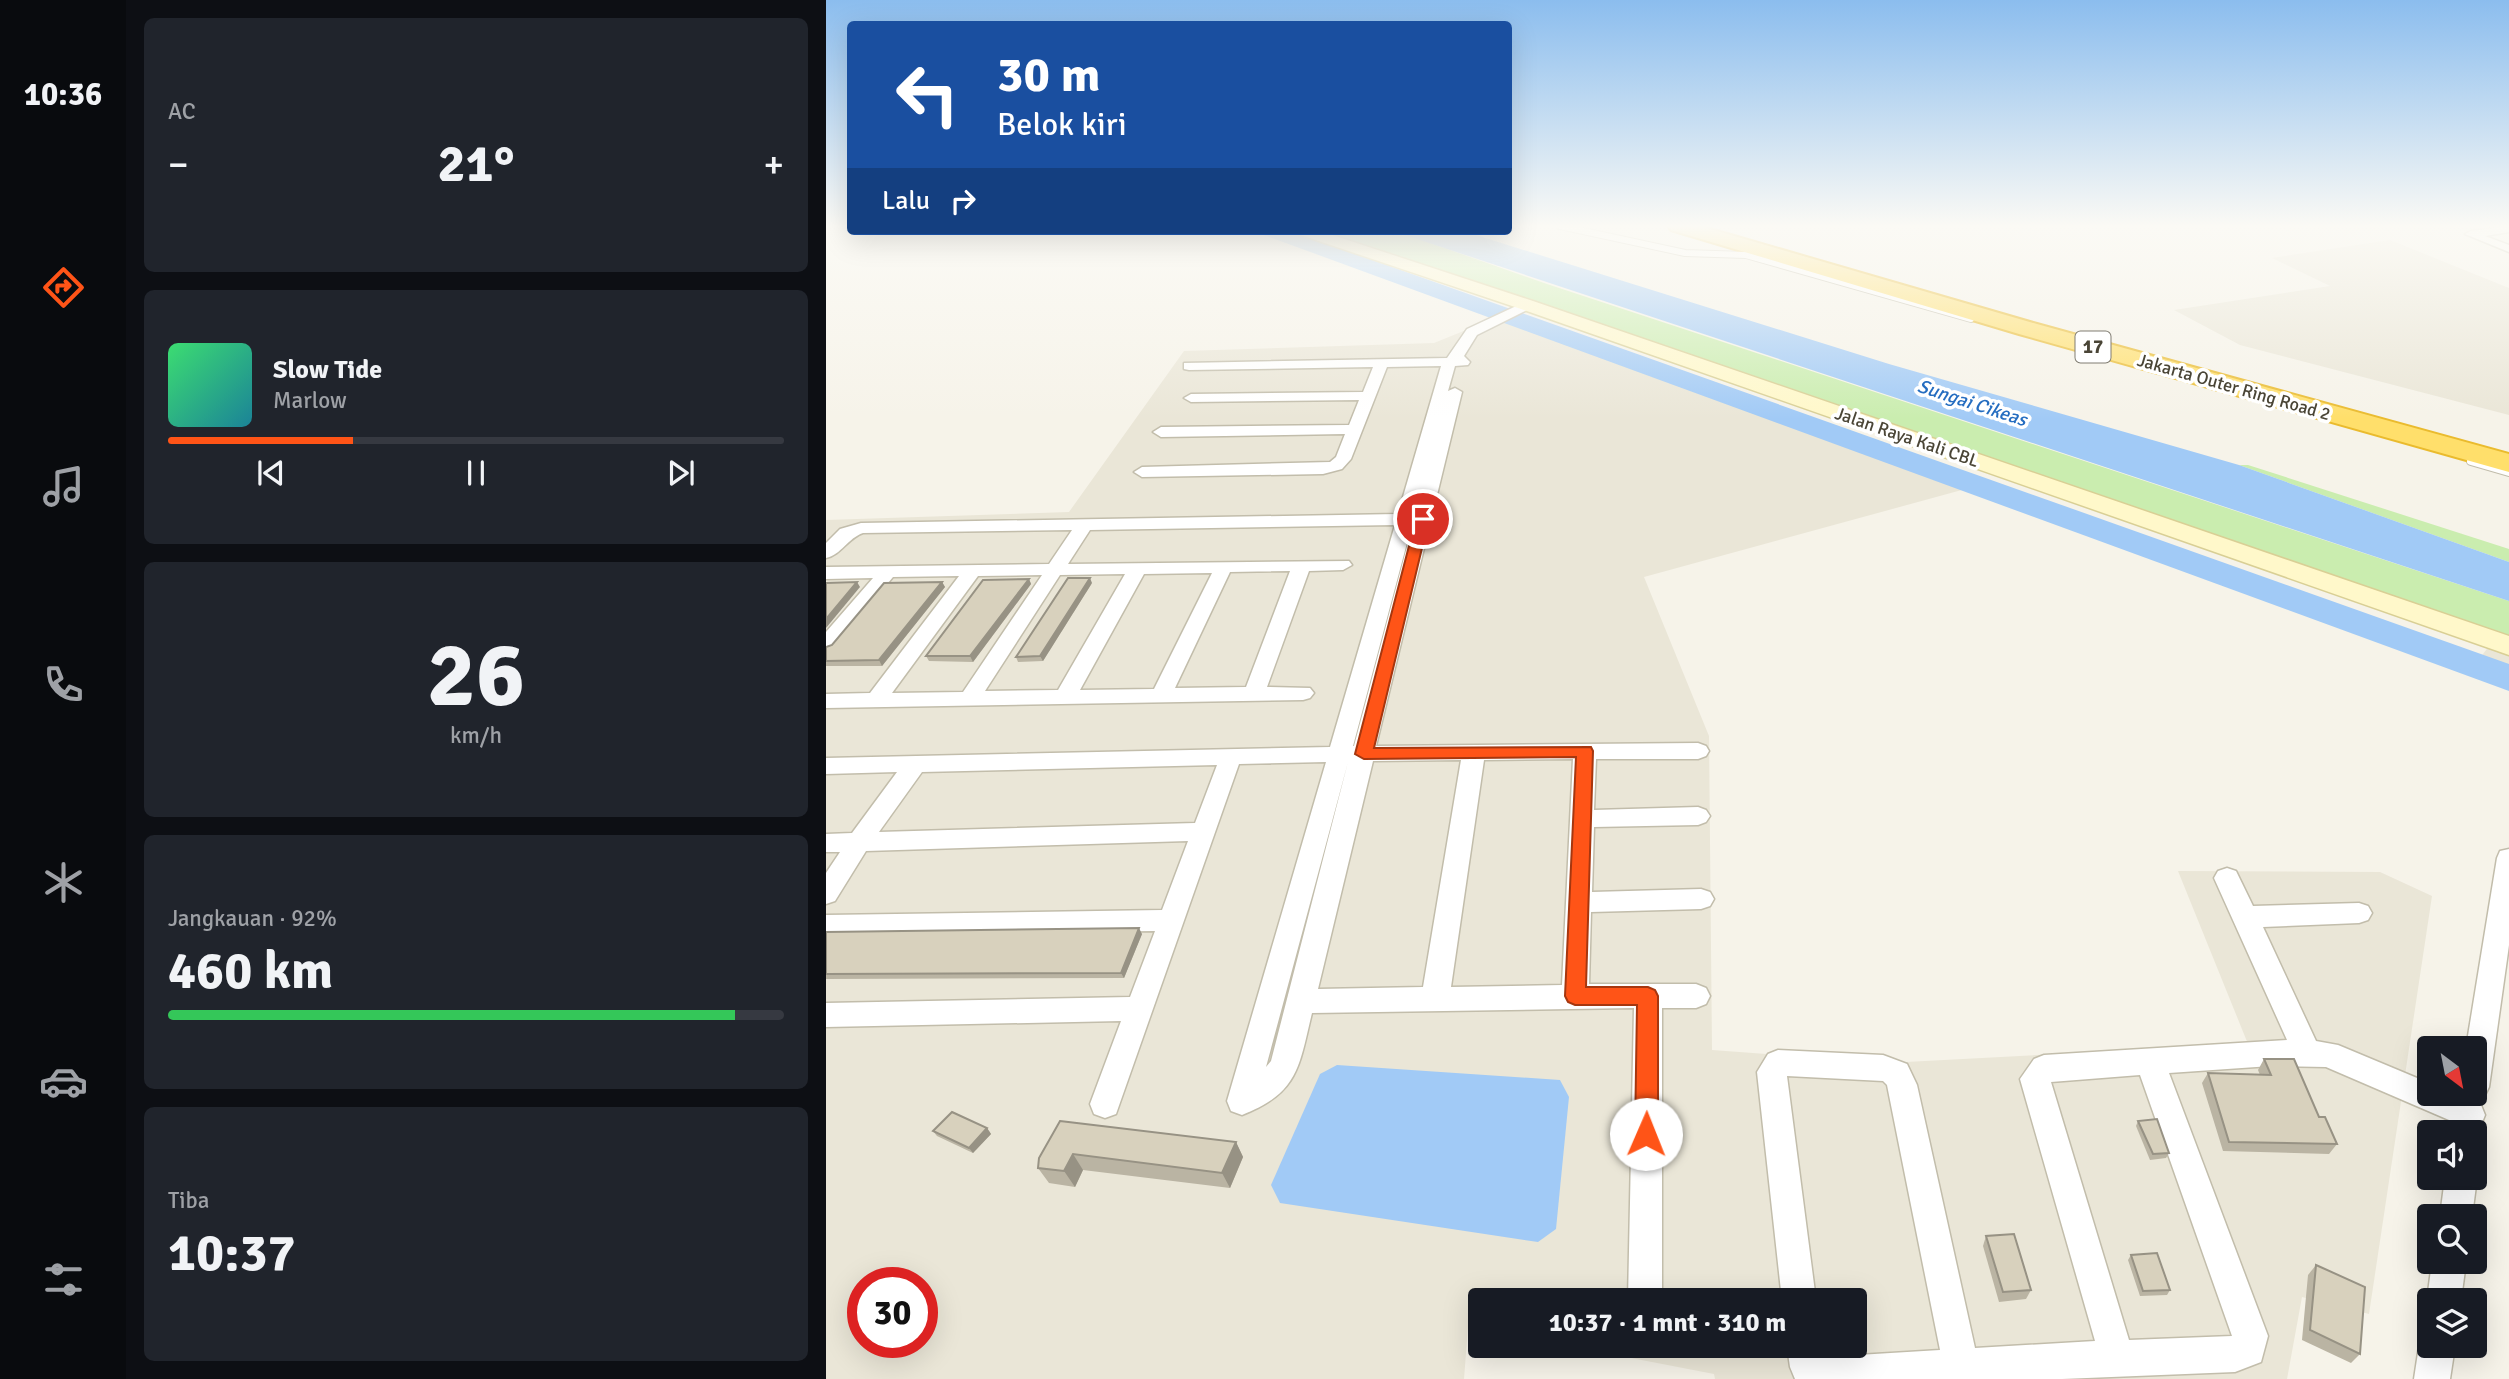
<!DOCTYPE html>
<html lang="id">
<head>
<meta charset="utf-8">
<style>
  :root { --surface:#171b24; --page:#20242c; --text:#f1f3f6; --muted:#9ea1a6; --line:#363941; --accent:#ff5417 }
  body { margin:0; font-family:Signika,sans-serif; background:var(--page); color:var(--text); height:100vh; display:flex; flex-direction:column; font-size:26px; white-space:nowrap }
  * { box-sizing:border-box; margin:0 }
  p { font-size:23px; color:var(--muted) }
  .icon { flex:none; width:38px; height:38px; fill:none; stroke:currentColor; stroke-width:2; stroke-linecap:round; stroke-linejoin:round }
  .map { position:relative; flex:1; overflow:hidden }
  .sheet { display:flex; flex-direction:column; gap:18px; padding:18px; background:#0d0f14; width:700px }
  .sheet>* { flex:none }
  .guide { position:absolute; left:21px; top:21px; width:665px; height:214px; border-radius:7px; box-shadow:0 7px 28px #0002; background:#1a4fa0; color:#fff; overflow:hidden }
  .needle { width:46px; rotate:148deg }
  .fabs { position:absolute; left:1591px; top:1036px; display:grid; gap:14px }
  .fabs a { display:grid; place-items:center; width:70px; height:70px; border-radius:7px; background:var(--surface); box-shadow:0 7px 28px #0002; font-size:35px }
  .speed { position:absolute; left:21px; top:1267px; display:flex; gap:14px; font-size:35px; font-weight:700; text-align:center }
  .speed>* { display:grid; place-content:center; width:91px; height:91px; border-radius:50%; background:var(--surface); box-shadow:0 7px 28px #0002; line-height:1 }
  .speed .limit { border:10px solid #d22; background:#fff; color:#111 }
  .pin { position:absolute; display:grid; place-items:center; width:60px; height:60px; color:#fff; margin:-30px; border:4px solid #fff; border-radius:50%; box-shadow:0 2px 7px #0007 }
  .me { position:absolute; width:77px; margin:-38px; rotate:1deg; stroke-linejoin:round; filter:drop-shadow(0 0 5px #0008) }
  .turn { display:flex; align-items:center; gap:24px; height:147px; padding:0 35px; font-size:32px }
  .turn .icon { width:91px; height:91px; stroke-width:2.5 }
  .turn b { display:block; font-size:49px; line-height:60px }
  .then { display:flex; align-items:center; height:66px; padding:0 35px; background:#0003; gap:14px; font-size:26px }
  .big { font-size:52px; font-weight:800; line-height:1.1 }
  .sheet .card { flex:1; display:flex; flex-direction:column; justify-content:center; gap:10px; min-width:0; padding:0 24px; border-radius:10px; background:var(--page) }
  .sheet .dial { align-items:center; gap:0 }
  .dial b { font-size:91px; line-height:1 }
  .song { display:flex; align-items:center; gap:21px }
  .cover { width:84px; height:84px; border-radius:10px; background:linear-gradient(135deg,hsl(140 70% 55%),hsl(190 70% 35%)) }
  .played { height:7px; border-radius:4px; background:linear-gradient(90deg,var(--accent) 30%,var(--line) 30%) }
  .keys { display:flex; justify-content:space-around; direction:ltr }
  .heat { display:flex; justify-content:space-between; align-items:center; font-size:38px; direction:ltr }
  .charge { height:10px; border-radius:5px; background:linear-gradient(90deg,#34c759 92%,var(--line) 0) }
  .trip { position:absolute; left:642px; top:1288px; width:399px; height:70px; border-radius:7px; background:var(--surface); box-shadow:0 7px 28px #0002; font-weight:800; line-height:70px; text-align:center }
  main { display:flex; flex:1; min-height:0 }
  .menu { display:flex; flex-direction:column; width:126px; justify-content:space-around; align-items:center; background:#090b0e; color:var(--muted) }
  .menu .icon { width:49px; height:49px }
  .menu .current { color:var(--accent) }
  .menu b { font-size:32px; color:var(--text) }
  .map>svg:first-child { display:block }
</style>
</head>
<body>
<main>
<nav class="menu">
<b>10:36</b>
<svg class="icon current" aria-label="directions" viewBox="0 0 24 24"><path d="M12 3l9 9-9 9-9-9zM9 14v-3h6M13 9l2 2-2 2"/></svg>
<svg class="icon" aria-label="music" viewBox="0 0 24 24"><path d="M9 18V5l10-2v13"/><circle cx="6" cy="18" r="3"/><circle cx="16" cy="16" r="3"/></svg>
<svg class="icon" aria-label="phone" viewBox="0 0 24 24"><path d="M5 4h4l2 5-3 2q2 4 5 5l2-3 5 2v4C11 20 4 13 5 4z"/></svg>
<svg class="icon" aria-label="climate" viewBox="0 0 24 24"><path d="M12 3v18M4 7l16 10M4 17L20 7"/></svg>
<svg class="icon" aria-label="car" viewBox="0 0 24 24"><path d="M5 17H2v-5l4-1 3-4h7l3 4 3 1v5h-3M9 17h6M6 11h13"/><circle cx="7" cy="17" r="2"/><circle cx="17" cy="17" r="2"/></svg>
<svg class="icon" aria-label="filters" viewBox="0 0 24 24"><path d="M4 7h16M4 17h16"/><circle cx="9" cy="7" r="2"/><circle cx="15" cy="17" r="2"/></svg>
</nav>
<section class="sheet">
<div class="card"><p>AC</p>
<div class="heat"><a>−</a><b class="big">21°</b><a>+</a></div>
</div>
<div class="card">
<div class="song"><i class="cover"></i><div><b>Slow Tide</b><p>Marlow</p></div></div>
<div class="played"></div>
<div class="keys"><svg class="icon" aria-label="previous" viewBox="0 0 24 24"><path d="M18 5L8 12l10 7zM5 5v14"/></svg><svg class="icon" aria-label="pause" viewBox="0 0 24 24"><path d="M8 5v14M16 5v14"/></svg><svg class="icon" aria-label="next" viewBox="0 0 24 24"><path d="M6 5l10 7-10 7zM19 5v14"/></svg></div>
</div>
<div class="card dial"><b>26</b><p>km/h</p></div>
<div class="card"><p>Jangkauan · 92%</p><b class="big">460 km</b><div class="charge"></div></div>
<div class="card"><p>Tiba</p><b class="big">10:37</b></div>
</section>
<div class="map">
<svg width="1683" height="1379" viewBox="0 0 1683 1379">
  <rect width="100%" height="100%" fill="#f6f3e9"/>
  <!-- residential -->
  <g fill="#eae6d7" fill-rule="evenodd">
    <polygon points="1564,240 1683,288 1683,415 1414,345 1348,310 1504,286 1446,258"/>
    <path d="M677,315L1154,485L818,577L883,736L886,1050L1061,1063L1422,1044L1352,871L1554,872L1606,896L1543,1314L1476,1297L1461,1379H889L888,1374L743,1346H1029V1300H654V1328L642,1327L638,1379H0V520L243,512L358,351L608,343ZM37,1283H96V1342H37Z"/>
    <polygon points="1671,636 1683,640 1683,676 1650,663"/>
  </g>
  <!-- green -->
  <g fill="#caedaf">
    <polygon points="479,231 570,231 721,284 1683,601 1683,646"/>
    <polygon points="1413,465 1422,465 1683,549 1683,562"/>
  </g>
  <!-- water -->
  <g fill="#a1caf6">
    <polygon points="567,231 637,231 1063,364 1413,465 1683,562 1683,601"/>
    <polygon points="511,1065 734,1080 743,1097 730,1229 712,1242 454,1203 445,1185 494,1074"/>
  </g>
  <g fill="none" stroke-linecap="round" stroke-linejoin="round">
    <!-- river -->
    <polygon fill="#a1caf6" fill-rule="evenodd" points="434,231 465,231 1683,664 1683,691 438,235"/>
    <defs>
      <polyline id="service-far1" points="734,226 859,253 920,255 1145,319"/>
      <polyline id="service" points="1645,461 1683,472"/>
      <g id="minor">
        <polygon points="1683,226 1683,232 1659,236 1683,245 1683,252 1639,234 1645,231"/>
        <path d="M701,301L707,305L705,308L651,335L638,356L644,362L642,365L629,366L622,391L629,388L636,392L550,746L872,743L880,746L883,751L880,756L872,759H770L768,810L872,807L880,810L884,816L880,822L872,825L768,827L766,892L875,889L884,892L888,899L884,906L875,909L765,912L763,984H870L880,988L884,996L880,1004L870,1008H836V1300H802L808,1008L486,1013C473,1066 473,1093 416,1115L405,1111L401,1101L500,762L413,764L290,1114L279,1118L268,1114L264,1104L295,1021L0,1027V1003L304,997L329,931L0,935V915L336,910L362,841L40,851L9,901L0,904V873L14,852H0V834L26,833L71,772L0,774V758L504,747L569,525L264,530L242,564L523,561L526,565L517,570L483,571L441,687L484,688L488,693L484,698L477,700L0,708V694L44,693L133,576L67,577L7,649L0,651V632L47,578L0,579V567L223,564L246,530L37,533C22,538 15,555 0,558V543L14,529L35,523L572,514L615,366L561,367L525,459L516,469L497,474L316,477L308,472L316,467L504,462L510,457L519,434L335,437L327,432L335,427L523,425L533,400L365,402L358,398L365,394L537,392L547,367L363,370L358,369V363L621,358L641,329ZM587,524L528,746H527L586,524ZM464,571L420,687L349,688L404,572ZM386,573L328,689L254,690L318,574ZM299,574L232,690L159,691L234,575ZM216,575L137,692L66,693L152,576ZM747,759L736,985L625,987L658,760ZM635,760L597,987L492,989L547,761ZM522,762L445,1061L440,1067ZM391,765L369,823L53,832L96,772Z"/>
        <polygon points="1683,849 1683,945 1663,1087 1658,1097 1648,1100 1636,1094 1648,1094 1648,1048 1640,1048 1671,858 1674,851"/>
        <path d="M1401,868L1410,871L1427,906L1533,903L1542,906L1546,913L1542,920L1533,923L1437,927L1490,1041L1512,1045L1603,1083V1094H1628L1655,1105L1659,1115L1655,1125L1644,1129L1500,1067L1445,1066L1343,1073L1442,1336L1435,1362L1409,1372L1236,1379H969L964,1367L961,1346H997L999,1357L1114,1350L1061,1085L1057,1081L961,1076L990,1300H956L931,1072L942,1054L952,1050L1057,1055L1081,1064L1091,1085L1149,1348L1269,1341L1194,1079L1208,1059L1218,1055L1461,1040L1388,878L1392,871ZM1314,1075L1406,1336L1303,1340L1225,1082Z"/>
        <polygon points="1648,1173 1651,1178 1646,1216 1614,1216 1619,1178 1648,1178"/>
        <polygon points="1606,1262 1640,1262 1635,1300 1603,1300 1603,1305 1601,1300"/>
        <polygon points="1603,1332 1603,1346 1629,1346 1624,1379 1588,1379 1593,1346 1599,1334"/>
      </g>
      <polygon id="secondary" points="470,231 494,231 707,301 1683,636 1683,655 695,309 472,234"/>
      <polygon id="motorway" points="842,226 874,226 1211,324 1683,454 1683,472 1193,334 845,230"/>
    </defs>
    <!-- service-far1 casing -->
    <use href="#service-far1" stroke="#c2bdab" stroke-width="8"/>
    <!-- service casing -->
    <use href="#service" stroke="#c2bdab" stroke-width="10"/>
    <!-- minor casing -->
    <use href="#minor" stroke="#c2bdab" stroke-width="3"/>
    <!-- secondary casing -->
    <use href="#secondary" stroke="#d9cf95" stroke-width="3"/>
    <!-- motorway casing -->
    <use href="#motorway" stroke="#eabb2e" stroke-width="4"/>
    <!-- service-far1 -->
    <use href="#service-far1" stroke="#fff" stroke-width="6"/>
    <!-- service -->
    <use href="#service" stroke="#fff" stroke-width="8"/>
    <!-- minor -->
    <use href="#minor" fill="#fff" fill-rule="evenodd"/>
    <!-- secondary -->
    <use href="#secondary" fill="#fff8ca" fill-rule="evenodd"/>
    <!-- motorway -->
    <use href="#motorway" fill="#ffdf6b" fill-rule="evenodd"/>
  </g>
  <!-- wall -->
  <g fill="#bab4a3">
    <polygon points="203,579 205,584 147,662 103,661 100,656"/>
    <polygon points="116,582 119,587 56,666 0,666 0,647 6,645"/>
    <polygon points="266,583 217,661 192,662 190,657"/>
    <polygon points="0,932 316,934 298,978 0,979"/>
    <polygon points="1438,1059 1493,1117 1511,1144 1503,1154 1397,1151 1376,1083 1382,1073 1434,1075 1432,1070"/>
    <polygon points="234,1121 410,1142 417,1157 404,1188 257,1170 249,1187 223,1183 212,1168"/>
    <polygon points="1312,1121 1343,1153 1340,1158 1324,1160 1310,1126"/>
    <polygon points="161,1128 165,1134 147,1153 111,1136 107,1131"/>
    <polygon points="1160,1236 1205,1290 1200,1299 1173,1302 1157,1246"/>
    <polygon points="1305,1255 1344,1290 1341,1295 1314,1296 1302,1260"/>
    <polygon points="1490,1265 1534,1354 1525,1363 1476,1340 1482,1275"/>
  </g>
  <!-- shaded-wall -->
  <g fill="#979284">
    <polygon points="264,578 266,583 217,661 214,656"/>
    <polygon points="203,579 205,584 147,662 144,656"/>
    <polygon points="31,582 34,587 0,628 0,619"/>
    <polygon points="116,582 119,587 56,666 53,660"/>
    <polygon points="313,928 316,934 298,978 295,973"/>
    <polygon points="161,1128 165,1134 147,1153 143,1148"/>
    <polygon points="410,1142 417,1157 404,1188 396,1173"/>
    <polygon points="247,1154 257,1170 249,1187 238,1171"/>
  </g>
  <!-- building -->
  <g fill="#d8d1bd" stroke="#979284" stroke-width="2">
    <polygon points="242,578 264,578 214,656 190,657"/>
    <polygon points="203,579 144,656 100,656 157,580"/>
    <polygon points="31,582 0,619 0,583"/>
    <polygon points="116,582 53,660 0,661 0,647 6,645 58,583"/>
    <polygon points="313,928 295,973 0,974 0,932"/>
    <polygon points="1438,1059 1468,1059 1493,1117 1499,1117 1511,1144 1403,1142 1382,1073 1445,1075"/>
    <polygon points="126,1112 161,1128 143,1148 107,1131"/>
    <polygon points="1331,1119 1343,1153 1327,1154 1312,1121"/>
    <polygon points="234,1121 410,1142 396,1173 247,1154 238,1171 212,1168 213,1158"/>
    <polygon points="1188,1234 1205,1290 1177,1292 1160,1236"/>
    <polygon points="1331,1253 1344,1290 1317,1291 1305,1255"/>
    <polygon points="1490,1265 1539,1287 1534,1354 1484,1330"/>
  </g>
  <!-- sky -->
  <linearGradient id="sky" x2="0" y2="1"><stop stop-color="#8bbdee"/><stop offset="0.54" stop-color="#fbfaf5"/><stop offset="1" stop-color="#fbfaf5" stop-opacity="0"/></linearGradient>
  <rect width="1683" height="419" fill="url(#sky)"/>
  <!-- route -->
  <polygon fill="#ff5417" stroke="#a6370f" stroke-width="2" points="597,515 603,519 548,748 765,747 767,751 760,987 822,987 829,990 832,996 832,1134 829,1142 820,1145 812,1142 809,1134 811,1005 749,1005 742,1002 739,996 750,757 538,759 529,754 590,519"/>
  <g text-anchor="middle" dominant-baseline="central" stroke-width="7" stroke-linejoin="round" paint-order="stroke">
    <!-- far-street labels -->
    <g font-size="18" fill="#4a4536" stroke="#fff">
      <text transform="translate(1408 387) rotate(16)">Jakarta Outer Ring Road 2</text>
      <text transform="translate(1081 437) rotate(19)">Jalan Raya Kali CBL</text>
    </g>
    <!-- shield labels -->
    <rect fill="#fff" stroke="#807d72" stroke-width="2" x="1249.5" y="331.5" width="35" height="31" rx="5"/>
    <g font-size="19" font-weight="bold" fill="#4a4536">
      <text x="1267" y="347">17</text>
    </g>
    <!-- far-water labels -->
    <g font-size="19" font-style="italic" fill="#256dc0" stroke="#fff">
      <text transform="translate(1146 403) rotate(18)">Sungai Cikeas</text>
    </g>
  </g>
</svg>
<div class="fabs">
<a><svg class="needle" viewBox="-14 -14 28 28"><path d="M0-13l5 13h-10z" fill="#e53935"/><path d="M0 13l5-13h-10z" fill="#9ea1a6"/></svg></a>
<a><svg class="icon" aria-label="sound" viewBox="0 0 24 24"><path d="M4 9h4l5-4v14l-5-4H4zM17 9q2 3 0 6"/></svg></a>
<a><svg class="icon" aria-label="search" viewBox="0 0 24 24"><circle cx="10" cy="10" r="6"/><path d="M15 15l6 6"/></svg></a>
<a><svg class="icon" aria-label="layers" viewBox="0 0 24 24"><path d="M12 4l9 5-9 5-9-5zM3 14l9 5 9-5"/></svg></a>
</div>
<div class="speed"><div class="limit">30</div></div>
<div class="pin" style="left:597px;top:519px;background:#d93025"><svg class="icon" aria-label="arrive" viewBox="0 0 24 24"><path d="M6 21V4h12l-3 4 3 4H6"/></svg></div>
<svg class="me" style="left:820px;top:1134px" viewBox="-20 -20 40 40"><circle r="19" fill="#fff"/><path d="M0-13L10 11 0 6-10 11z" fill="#ff5417"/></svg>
<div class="trip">10:37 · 1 mnt · 310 m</div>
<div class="guide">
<div class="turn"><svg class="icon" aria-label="left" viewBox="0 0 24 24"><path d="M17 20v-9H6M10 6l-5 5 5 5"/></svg><div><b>30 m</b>Belok kiri</div></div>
<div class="then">Lalu<svg class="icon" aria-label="right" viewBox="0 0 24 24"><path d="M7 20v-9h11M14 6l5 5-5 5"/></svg></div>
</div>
</div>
</main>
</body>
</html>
